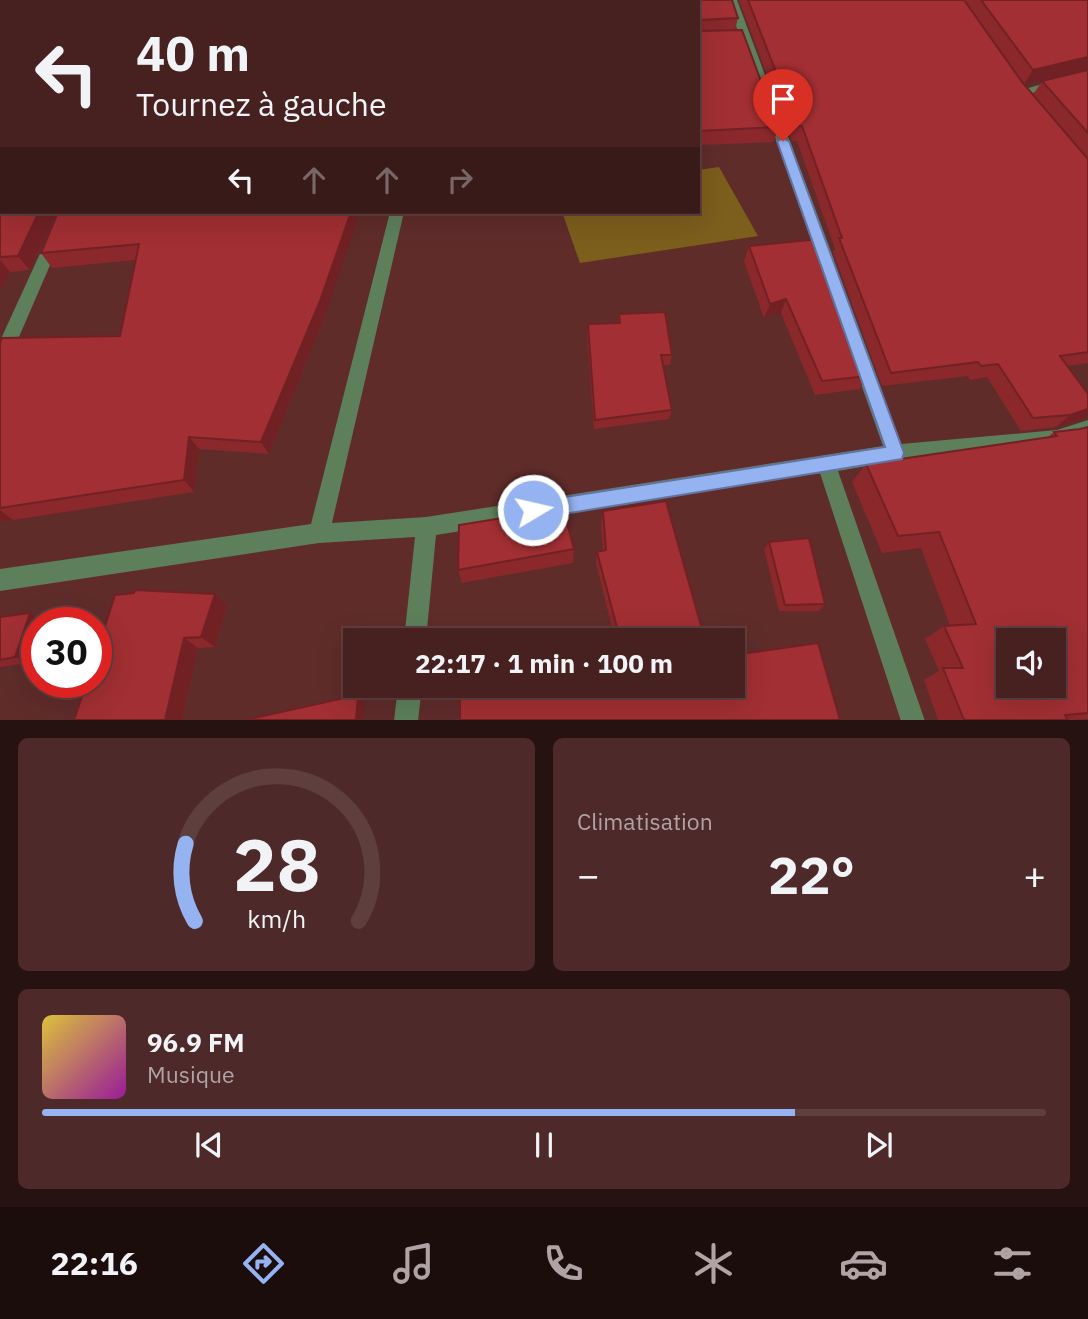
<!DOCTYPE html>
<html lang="fr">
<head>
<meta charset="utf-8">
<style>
  :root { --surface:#472120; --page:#4e2929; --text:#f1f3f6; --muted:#b0a3a5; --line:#5f3e3e; --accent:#95b2f1 }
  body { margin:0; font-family:"IBM Plex Sans",sans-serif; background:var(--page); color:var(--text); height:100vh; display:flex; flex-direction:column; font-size:26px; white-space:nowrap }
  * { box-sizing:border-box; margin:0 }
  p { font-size:23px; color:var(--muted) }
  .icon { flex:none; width:38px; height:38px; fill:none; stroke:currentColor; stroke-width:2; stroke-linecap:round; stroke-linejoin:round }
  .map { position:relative; height:720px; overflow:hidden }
  .details { display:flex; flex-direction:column; gap:18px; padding:18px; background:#271212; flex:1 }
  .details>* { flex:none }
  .guide { position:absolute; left:0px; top:0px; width:700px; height:214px; box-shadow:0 7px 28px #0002,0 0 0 2px var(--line); background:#472120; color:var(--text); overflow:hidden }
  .fabs { position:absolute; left:996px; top:628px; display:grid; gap:14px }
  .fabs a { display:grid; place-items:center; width:70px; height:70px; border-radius:0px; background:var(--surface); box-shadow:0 7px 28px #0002,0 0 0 2px var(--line); font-size:35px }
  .speed { position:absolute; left:21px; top:607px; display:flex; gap:14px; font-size:35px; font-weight:700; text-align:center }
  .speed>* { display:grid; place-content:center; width:91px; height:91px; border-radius:50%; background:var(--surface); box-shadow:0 7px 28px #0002,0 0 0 2px var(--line); line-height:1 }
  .speed .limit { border:10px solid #d22; background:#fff; color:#111 }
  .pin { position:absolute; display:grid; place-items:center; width:60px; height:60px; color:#fff; margin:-72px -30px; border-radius:50% 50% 50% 0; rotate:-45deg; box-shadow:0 0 7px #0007 }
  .pin .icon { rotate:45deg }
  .me { position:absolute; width:77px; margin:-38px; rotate:81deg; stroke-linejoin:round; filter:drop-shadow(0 0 5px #0008) }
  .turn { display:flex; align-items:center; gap:24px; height:147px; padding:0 21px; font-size:32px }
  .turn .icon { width:91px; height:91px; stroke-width:2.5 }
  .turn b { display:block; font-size:49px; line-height:60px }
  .lanes { display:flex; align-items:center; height:66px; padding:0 21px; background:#0003; justify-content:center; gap:35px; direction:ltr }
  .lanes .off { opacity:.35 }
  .big { font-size:52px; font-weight:800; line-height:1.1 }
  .details .card { flex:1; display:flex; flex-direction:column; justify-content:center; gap:10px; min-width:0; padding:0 24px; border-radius:10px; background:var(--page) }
  .details .dial { align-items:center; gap:0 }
  .dial svg { height:182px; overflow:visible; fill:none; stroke:var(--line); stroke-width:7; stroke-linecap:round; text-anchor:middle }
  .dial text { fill:var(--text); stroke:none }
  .song { display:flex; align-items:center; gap:21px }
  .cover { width:84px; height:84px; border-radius:10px; background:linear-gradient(135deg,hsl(50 70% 55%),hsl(300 70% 35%)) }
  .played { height:7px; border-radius:4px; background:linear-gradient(90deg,var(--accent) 75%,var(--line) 75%) }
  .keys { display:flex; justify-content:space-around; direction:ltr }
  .heat { display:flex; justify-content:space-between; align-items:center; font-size:38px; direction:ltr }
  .details .tiles { flex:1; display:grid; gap:18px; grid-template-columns:1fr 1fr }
  .card:last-child { grid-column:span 2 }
  .trip { position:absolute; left:343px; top:628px; width:402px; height:70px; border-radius:0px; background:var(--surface); box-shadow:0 7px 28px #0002,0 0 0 2px var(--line); font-weight:800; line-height:70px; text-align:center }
  .tabs { display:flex; height:112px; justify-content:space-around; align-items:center; background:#1c0d0d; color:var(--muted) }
  .tabs .icon { width:49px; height:49px }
  .tabs .current { color:var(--accent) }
  .tabs b { font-size:32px; color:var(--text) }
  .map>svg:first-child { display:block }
</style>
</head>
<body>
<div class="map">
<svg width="1088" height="721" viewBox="0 0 1088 721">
  <rect width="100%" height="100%" fill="#5f2c2a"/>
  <!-- green -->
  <polygon fill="#7c5e1d" points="719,167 758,236 580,263 562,212 698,212 698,170"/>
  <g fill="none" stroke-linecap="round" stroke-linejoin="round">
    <!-- street -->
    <g fill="#5d7f5b" fill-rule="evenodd">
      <polygon points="727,0 737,0 834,260 832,264 820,264 818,260"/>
      <polygon points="1088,71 1088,79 1020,96 1014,92"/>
      <polygon points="59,212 73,212 9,360 6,365 0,367 0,341"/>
      <polygon points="390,212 404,212 332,523 426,517 883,446 851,356 854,351 866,351 869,356 901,444 1057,430 1088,420 1088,436 1057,446 895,461 838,471 925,721 901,721 820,473 436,535 426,640 404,640 415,537 319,543 0,591 0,569 311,524"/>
      <polygon points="398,686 422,686 418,721 394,721"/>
    </g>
  </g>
  <!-- wall -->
  <g fill="#8a282c">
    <polygon points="0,0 732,0 738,18 735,30 742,30 778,127 774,142 698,145 698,2 2,2 2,212 56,212 30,270 10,272 0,291"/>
    <polygon points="739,0 964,0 1022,82 1033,95 1042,81 1088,70 1088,363 1068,366 1083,419 1056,427 1021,431 987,377 970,380 968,376 882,386 833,252 835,249 797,141 792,141"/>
    <polygon points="964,0 1088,0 1024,84"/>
    <polygon points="58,212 325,315 269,454 199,449 194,492 0,522 0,343 120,336 135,260 52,268 41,253"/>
    <polygon points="749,246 868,376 860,389 815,395 781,313 764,318 744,261"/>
    <polygon points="619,314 672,355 670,365 663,365 672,410 669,419 594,429 587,334 588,324 618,323"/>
    <polygon points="1088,427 1088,719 1075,720 938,720 924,680 939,671 925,639 944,626 950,626 921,548 882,553 852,482 866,464 1048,437 1054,432 1080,429"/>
    <polygon points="603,511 705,640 615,640 596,563 597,552 603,551 601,524"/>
    <polygon points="769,542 825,604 819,611 779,611 764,549"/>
    <polygon points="574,549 573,563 462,583 458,570"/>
    <polygon points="134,593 227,606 215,647 198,648 182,720"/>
    <polygon points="0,617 41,620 28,663 0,667"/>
  </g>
  <!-- shaded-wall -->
  <g fill="#712124">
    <polygon points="1088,57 1088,69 1024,84 1033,70"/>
    <polygon points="39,212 56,212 30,270 18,256"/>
    <polygon points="351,212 360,212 325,315 269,454 261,442"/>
    <polygon points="0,260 10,272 0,291"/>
    <polygon points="786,299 781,313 764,318 770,304"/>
    <polygon points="1088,409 1088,414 1083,419 1056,427 1070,415"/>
    <polygon points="189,437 199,449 194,492 184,480"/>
    <polygon points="0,510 13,520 0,522"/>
    <polygon points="215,594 227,606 215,647 201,637"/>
    <polygon points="30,613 41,620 40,623 37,623 37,634 28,663 15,657"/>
    <polygon points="184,638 198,648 182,720 165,720"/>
    <polygon points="358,695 365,704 364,720 356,720"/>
  </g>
  <!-- building -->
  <g fill="#a12f33" stroke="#712124" stroke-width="2" fill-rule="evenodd">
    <polygon points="0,0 732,0 738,18 700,20 698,28 698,2 2,2 2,212 39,212 18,256 0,257"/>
    <polygon points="748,0 964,0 1022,82 1088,159 1088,352 1060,356 1088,394 1088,409 1070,415 1033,418 998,364 981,366 978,362 891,373 839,238 842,238 802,126 797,126"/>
    <polygon points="981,0 1088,0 1088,57 1033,70"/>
    <polygon points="698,29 701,31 742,30 778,127 698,131"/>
    <polygon points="1088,70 1088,133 1042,81"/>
    <polygon points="58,212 351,212 320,301 261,442 189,437 184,480 0,508 0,343 2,338 120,336 139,244 41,253"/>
    <polygon points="819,239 868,376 822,381 786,299 770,304 749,246"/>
    <polygon points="665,312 672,355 661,355 672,410 595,420 588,324 620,323 619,314"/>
    <path d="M1088,427V713L1065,715L1068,720H964L943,668H963L944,626L976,624L939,532L898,536L866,464L1057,436L1054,432L1080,429ZM1008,640H1054V686H1008Z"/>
    <polygon points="666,501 705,640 612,640 620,639 597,552 606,550 603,511"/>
    <polygon points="563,508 574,549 458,570 459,525"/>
    <polygon points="809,538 825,604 785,605 769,542"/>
    <polygon points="135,590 215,594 201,637 184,638 165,720 74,720 87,682 96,682 96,654 115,595 134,593"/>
    <polygon points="30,613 15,657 0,660 0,617"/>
    <polygon points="818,643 840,720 460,720 460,686 733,686 733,655"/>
    <polygon points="358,695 356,720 245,720"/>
  </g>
  <!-- route -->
  <polygon fill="#95b2f1" stroke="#61749d" stroke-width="2" points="783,138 789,141 904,453 902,459 533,519 526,516 524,510 526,504 533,502 885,447 777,141"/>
</svg>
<div class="fabs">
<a><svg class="icon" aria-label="sound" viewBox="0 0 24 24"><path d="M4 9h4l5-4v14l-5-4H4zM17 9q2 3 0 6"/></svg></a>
</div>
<div class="speed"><div class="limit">30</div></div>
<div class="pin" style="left:783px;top:141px;background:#d93025"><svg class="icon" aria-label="arrive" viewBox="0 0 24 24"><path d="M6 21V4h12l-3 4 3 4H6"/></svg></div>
<svg class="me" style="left:533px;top:510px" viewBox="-20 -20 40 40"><circle r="17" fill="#95b2f1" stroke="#fff" stroke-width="3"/><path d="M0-11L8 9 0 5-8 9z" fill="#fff"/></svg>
<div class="trip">22:17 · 1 min · 100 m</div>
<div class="guide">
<div class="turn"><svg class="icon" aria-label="left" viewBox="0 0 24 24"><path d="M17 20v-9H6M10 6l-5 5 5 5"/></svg><div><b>40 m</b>Tournez à gauche</div></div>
<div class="lanes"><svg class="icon" aria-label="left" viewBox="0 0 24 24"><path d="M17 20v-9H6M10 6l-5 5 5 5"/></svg><svg class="icon off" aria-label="ahead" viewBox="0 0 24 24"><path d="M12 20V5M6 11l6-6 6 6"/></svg><svg class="icon off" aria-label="ahead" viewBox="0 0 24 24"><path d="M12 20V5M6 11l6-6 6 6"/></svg><svg class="icon off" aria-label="right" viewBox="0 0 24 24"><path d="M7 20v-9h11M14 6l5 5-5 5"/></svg></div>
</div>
</div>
<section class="details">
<div class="tiles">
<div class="card dial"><svg viewBox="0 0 100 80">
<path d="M14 69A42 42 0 1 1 86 69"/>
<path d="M14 69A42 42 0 0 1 10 35" stroke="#95b2f1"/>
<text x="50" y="56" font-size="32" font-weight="700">28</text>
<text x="50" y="72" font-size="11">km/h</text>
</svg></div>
<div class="card"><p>Climatisation</p>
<div class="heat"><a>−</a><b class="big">22°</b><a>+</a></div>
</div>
<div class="card">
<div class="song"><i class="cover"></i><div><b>96.9 FM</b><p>Musique</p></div></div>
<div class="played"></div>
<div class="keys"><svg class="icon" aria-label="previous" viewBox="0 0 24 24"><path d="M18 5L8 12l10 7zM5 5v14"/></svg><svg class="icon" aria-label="pause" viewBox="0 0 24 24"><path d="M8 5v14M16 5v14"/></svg><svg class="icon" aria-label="next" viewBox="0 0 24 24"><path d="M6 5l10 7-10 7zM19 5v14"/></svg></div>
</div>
</div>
</section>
<nav class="tabs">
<b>22:16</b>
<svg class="icon current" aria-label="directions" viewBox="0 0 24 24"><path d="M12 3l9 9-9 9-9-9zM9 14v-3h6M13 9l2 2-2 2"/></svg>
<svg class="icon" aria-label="music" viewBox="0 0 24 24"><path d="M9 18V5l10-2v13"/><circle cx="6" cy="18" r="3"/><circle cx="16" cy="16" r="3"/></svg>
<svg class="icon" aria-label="phone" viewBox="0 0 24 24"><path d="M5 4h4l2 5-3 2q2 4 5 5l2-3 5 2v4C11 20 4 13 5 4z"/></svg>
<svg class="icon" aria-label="climate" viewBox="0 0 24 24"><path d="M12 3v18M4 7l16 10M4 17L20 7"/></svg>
<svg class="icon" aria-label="car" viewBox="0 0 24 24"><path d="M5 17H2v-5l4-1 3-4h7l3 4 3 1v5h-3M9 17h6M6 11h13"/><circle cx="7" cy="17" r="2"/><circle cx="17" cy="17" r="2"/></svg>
<svg class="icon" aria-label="filters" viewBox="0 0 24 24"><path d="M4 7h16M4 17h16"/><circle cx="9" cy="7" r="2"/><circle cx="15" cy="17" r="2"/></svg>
</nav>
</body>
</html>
